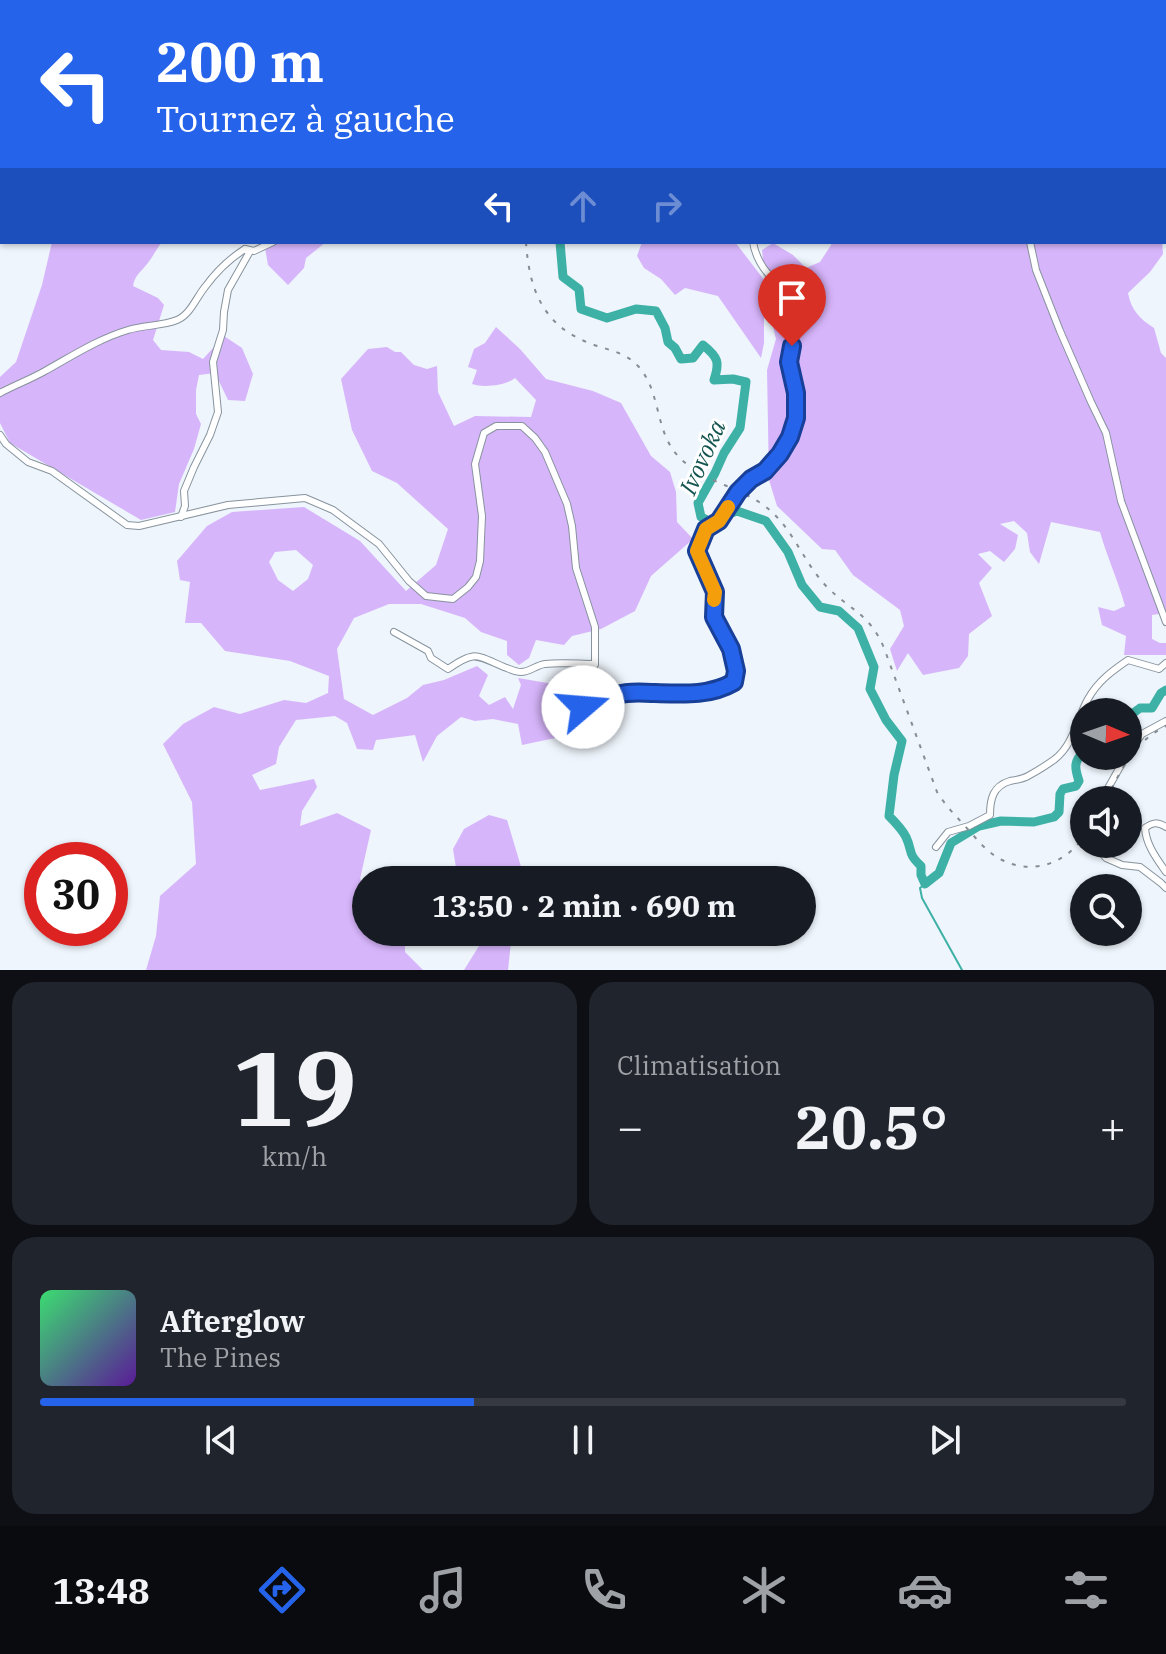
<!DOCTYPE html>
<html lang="fr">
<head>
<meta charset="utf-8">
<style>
  :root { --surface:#171b24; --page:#20242c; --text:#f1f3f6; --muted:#9ea1a6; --line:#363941; --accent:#2563eb }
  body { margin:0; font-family:"IBM Plex Serif",serif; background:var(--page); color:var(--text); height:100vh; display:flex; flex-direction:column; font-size:30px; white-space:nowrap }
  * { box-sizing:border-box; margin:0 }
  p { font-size:26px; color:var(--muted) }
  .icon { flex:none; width:44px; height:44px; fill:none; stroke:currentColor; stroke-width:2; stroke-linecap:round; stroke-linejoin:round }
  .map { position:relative; height:970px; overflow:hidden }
  .side { display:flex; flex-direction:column; gap:12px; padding:12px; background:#0d0f14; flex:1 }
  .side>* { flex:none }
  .guide { position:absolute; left:0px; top:0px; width:1166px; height:244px; box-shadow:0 2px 6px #0004; background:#2563eb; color:#fff; overflow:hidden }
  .needle { width:52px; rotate:92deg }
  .fabs { position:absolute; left:1070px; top:698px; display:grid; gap:16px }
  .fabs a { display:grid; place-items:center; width:72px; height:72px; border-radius:50%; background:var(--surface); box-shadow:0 2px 6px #0004; font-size:40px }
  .speed { position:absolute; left:24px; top:842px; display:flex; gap:16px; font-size:40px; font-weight:700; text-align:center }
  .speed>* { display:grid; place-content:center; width:104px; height:104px; border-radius:50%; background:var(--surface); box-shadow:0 2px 6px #0004; line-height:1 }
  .speed .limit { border:12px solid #d22; background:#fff; color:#111 }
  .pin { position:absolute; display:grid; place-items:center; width:68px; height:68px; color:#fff; margin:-82px -34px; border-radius:50% 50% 50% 0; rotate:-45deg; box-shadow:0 0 8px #0007 }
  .pin .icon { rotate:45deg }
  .me { position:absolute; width:88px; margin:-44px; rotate:72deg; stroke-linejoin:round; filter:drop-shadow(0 0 6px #0008) }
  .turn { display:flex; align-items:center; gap:28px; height:168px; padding:0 24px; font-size:36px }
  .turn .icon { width:104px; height:104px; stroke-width:2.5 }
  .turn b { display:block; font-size:56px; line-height:68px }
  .lanes { display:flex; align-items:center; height:76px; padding:0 24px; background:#0003; justify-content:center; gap:40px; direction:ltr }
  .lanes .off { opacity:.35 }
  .big { font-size:60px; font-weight:700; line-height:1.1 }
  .side .tile { flex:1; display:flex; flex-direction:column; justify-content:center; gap:12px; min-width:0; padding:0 28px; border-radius:24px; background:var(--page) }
  .side .dial { align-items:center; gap:0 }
  .dial b { font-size:104px; line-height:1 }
  .song { display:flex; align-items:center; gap:24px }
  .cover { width:96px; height:96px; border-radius:12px; background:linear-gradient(135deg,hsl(140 70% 55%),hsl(270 70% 35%)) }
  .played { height:8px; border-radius:4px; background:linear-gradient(90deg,var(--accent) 40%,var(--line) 40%) }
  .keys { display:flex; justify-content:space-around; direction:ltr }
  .heat { display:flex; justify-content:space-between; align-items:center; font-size:44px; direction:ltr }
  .side .tiles { flex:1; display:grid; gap:12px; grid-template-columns:1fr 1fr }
  .tile:last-child { grid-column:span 2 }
  .trip { position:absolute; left:352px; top:866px; width:464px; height:80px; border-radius:40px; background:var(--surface); box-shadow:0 2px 6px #0004; font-weight:700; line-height:80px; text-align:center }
  .tabs { display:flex; height:128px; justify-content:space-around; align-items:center; background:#090b0e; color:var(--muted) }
  .tabs .icon { width:56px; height:56px }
  .tabs .selected { color:var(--accent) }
  .tabs b { font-size:36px; color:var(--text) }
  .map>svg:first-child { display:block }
</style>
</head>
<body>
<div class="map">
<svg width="1166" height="970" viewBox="0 0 1166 970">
  <rect width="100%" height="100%" fill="#eef5fc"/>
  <!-- forest -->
  <g fill="#d7b5fb" fill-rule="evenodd">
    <polygon points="835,0 1166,0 1166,7 1164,7 1164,2 844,2"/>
    <path d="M52,242H162C156,249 153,257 147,264C140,273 135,275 133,286L158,298L164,305L153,340L161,350L189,352L203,359L224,336L242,348L253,374L245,401L228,400L215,373L199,375L196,390V414L201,424L194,449L179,484L175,512L141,520L10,443L0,423V377L16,362L42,285Z"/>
    <polygon points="261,242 326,242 306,258 304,268 288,285 268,265 265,248"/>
    <path d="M642,242H735L765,281L762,250L773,243L793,255L806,268L820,262L833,242H1162L1163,254L1150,272L1128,293C1131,310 1140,319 1154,328L1161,353L1166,358V613L1152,615V639L1160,643H1166V655H1124L1126,636L1102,625L1098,607L1114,611L1125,606C1118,580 1107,557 1100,532L1051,522L1039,564L1030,552L1027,533L1014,521L1000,524L1018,535L1015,549L1004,562L990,551L978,554L992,568L979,583L992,616L969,634L968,656L959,668L923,675L908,653L897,671L890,649L904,626L900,610L853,575L835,550L822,549L777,506L769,480L767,370L776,339L771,319L764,318V343L761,358L718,296L685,288L675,295L661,279L644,268L637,256Z"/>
    <path d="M496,327L520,349L546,379L593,391L621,403L651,456L670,472L676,492L677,522L693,539L651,576L635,611L601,629L572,636L564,645L536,640L529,658L519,665L507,655V641L481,632L465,618L421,604H389L354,618L337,649L344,699L373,715L407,698L423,685L444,680L477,666L488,675L479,696L489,705L505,697L513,709L521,685L518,678L577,688L573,704L577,714H590V728L598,733L555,738L522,745L518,724L493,719L475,721L461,717L437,736L423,762L415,735L376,740L373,750L357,749L347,723L335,716L296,720L279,747L276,764L252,775L260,790L314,779L317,787L302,811L300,826L337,813L371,830L360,879L366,885V932H410L405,939V952L423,970H146L156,936L160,896L196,864L192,802L163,744L183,724L214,707L240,714L284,700L306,703L328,693L329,676L290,661L225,651L201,623H185L190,582L180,580L177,561L207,526L232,512L304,507L360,541L406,591L436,565L448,529L397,483L372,471L352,430L341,379L368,349L387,347L395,352H401L414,365L427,369L437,366L438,392L454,426L475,416L531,417L536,400L515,378C505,386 483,388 472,384L477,370L468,367L474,349L485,343ZM296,550L313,565L308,579L293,591L278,580L269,562L275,552Z"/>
    <polygon points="489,815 507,820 525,880 458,880 453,849 464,829"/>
    <polygon points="476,932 515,932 511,942 508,970 464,970 479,946"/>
  </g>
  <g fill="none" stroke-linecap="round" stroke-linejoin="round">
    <!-- stream -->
    <polyline stroke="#3eb1a6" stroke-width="2" points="925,884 920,888 922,898 962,970"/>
    <!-- river -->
    <g stroke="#3eb1a6" stroke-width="9">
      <polyline points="604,0 605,2"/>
      <path d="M560,242L563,277L579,289L581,309L607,318L636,309L656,311L665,328L668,342L675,348L681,359L693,358L703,345C718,357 720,362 714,380L733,379L746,382L740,428L724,453L715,473L698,503L701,517L709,521L737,511L766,521L788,552L802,585L820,607L839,611L858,628L874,667L870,689L886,720L902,741L894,775L889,816C896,823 902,829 906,837C913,852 907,853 921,866V875L925,884L939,873L951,843L979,826L1001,821L1034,822L1054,817L1059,812L1060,794L1063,789L1076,786L1079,781C1075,769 1073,761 1084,752"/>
      <polyline points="1128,717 1140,708 1152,708 1161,693 1166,690"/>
    </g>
    <defs>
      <g id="minor">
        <polyline points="1111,0 1112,2"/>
        <polyline points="1039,2 1040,0"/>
        <polyline points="1164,107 1166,111"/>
        <polyline points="1164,160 1166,160"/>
        <polyline points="1030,242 1036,270 1060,331 1091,402 1106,433 1121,501 1166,622"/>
        <path d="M0,393C15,385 31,379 45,371C72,356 98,339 128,330C144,325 162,326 177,320C190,315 196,298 205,287C216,272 229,259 245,249L254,251L273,242"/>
        <path d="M0,435L6,444L28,462L52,471L127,525L139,526L228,505L305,498L333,510L379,544L409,581L426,596L453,599L468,587L476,577L480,561L482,516L475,464L484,433L496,426H522L535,438L545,452L567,504L572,526L576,568L595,627V664L579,698L583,707C602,708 603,700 618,695C629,692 643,693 655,693C683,694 710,696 734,682L736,671L731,649L714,617L715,592L697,551C699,544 701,534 707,529C712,524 717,522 721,517C728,509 732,499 738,491C745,483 754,478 763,472C778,461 791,440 795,421C801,399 788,380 789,360C790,341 810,320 803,301C798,288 784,286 774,279C763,271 755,255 753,242"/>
        <polyline points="181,517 185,506 184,491 194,467 210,435 218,412 213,362 223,330 224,312 228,290 249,253 245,249"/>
        <path d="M394,632L428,651L431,658L448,669C475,650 476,655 504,667C510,669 515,672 521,672C530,672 536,665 545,664C561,662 579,664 595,664"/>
        <polyline points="1128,754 1142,734 1166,721"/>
        <polyline points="1106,800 1107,790 1126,756"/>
        <path d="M1166,827C1157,822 1153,822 1145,828C1146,845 1157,859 1166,872"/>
        <polyline points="1094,844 1106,858 1122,865 1140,867 1161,883 1166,888"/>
        <path d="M936,847L948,832L969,826L990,815C990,799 993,786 1010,781C1016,780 1023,779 1028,776C1037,771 1047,765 1055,759C1074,744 1077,718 1088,699C1098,681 1112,671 1128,660L1159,669L1166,663"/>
      </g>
    </defs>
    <!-- minor casing -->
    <use href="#minor" stroke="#87939d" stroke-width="8"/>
    <!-- minor -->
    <use href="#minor" stroke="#fff" stroke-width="6"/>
    <!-- rail -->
    <g stroke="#878d92" stroke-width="2" stroke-dasharray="4 8" stroke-linecap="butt">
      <polyline points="457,0 462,2"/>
      <path d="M526,242C529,288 542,325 589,343C606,350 624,351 638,366C662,392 654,433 680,458C701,480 734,486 759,502C792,523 801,560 827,587C850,610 870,614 884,648L937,792C945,805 955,815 965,826C976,838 986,852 1002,860C1032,875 1066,864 1084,836"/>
      <path d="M1106,800C1122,768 1133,743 1166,726"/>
    </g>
  </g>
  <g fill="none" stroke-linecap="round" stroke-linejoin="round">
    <defs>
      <path id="route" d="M583,707C602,708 602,700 618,695C629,691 643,693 655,693C683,694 710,696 734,682L736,671L731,649L714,617L715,592L697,551L706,529L719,521L738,492L751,479L765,471L780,454L790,437L796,418V393L789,362L792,346"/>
    </defs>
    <!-- route casing -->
    <use href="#route" stroke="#184099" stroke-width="20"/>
    <!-- route -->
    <use href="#route" stroke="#2563eb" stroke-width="14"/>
    <!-- slow -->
    <polyline stroke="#f59e0b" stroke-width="14" points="714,600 715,592 697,551 706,529 719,521 728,507"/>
  </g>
  <g text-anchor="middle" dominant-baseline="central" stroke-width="6" stroke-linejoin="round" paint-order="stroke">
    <!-- water labels -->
    <g font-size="24" font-style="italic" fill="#155550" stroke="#fff">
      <text transform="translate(702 457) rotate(-66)">Ivovoka</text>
    </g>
  </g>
</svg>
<div class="fabs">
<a><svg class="needle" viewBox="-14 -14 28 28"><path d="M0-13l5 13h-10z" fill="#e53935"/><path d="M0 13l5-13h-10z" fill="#9ea1a6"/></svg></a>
<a><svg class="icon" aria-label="sound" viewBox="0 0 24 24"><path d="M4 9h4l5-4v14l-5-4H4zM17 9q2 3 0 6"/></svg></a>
<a><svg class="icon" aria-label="search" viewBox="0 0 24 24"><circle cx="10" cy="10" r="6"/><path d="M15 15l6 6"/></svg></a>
</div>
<div class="speed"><div class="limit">30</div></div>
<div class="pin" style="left:792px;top:346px;background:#d93025"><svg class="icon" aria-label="arrive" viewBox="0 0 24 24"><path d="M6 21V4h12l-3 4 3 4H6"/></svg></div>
<svg class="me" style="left:583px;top:707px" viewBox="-20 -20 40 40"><circle r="19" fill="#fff"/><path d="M0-13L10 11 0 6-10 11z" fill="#2563eb"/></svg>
<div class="trip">13:50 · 2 min · 690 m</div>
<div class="guide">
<div class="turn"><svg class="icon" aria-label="left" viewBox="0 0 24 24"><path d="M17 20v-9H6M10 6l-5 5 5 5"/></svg><div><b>200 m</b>Tournez à gauche</div></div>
<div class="lanes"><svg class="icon" aria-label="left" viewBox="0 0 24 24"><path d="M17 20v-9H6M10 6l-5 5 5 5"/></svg><svg class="icon off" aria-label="ahead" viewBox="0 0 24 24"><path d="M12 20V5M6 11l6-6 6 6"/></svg><svg class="icon off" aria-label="right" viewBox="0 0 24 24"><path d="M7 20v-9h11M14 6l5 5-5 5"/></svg></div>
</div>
</div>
<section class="side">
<div class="tiles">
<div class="tile dial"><b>19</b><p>km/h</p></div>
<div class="tile"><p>Climatisation</p>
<div class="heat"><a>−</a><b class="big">20.5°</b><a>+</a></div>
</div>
<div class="tile">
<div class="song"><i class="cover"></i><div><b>Afterglow</b><p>The Pines</p></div></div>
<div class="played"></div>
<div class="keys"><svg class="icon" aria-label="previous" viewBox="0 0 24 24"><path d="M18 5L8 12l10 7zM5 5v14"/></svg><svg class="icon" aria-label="pause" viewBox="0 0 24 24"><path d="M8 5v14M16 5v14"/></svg><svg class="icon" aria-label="next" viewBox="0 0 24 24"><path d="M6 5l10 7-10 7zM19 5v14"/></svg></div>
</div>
</div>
</section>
<nav class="tabs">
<b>13:48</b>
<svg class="icon selected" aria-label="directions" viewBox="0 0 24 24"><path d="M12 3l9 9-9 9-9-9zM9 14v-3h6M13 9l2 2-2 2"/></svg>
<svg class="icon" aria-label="music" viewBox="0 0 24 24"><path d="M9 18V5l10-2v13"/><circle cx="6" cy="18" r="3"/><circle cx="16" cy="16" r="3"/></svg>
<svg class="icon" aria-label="phone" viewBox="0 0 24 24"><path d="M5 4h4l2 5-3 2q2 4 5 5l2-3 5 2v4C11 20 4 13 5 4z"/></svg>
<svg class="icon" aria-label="climate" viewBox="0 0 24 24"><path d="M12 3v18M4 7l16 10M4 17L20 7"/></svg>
<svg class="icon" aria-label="car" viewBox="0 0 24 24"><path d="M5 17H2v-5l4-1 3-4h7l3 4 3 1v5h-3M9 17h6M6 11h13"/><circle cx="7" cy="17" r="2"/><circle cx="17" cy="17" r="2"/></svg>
<svg class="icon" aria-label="filters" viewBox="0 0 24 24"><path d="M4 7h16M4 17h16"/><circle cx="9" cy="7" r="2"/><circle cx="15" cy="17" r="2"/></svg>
</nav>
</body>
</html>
